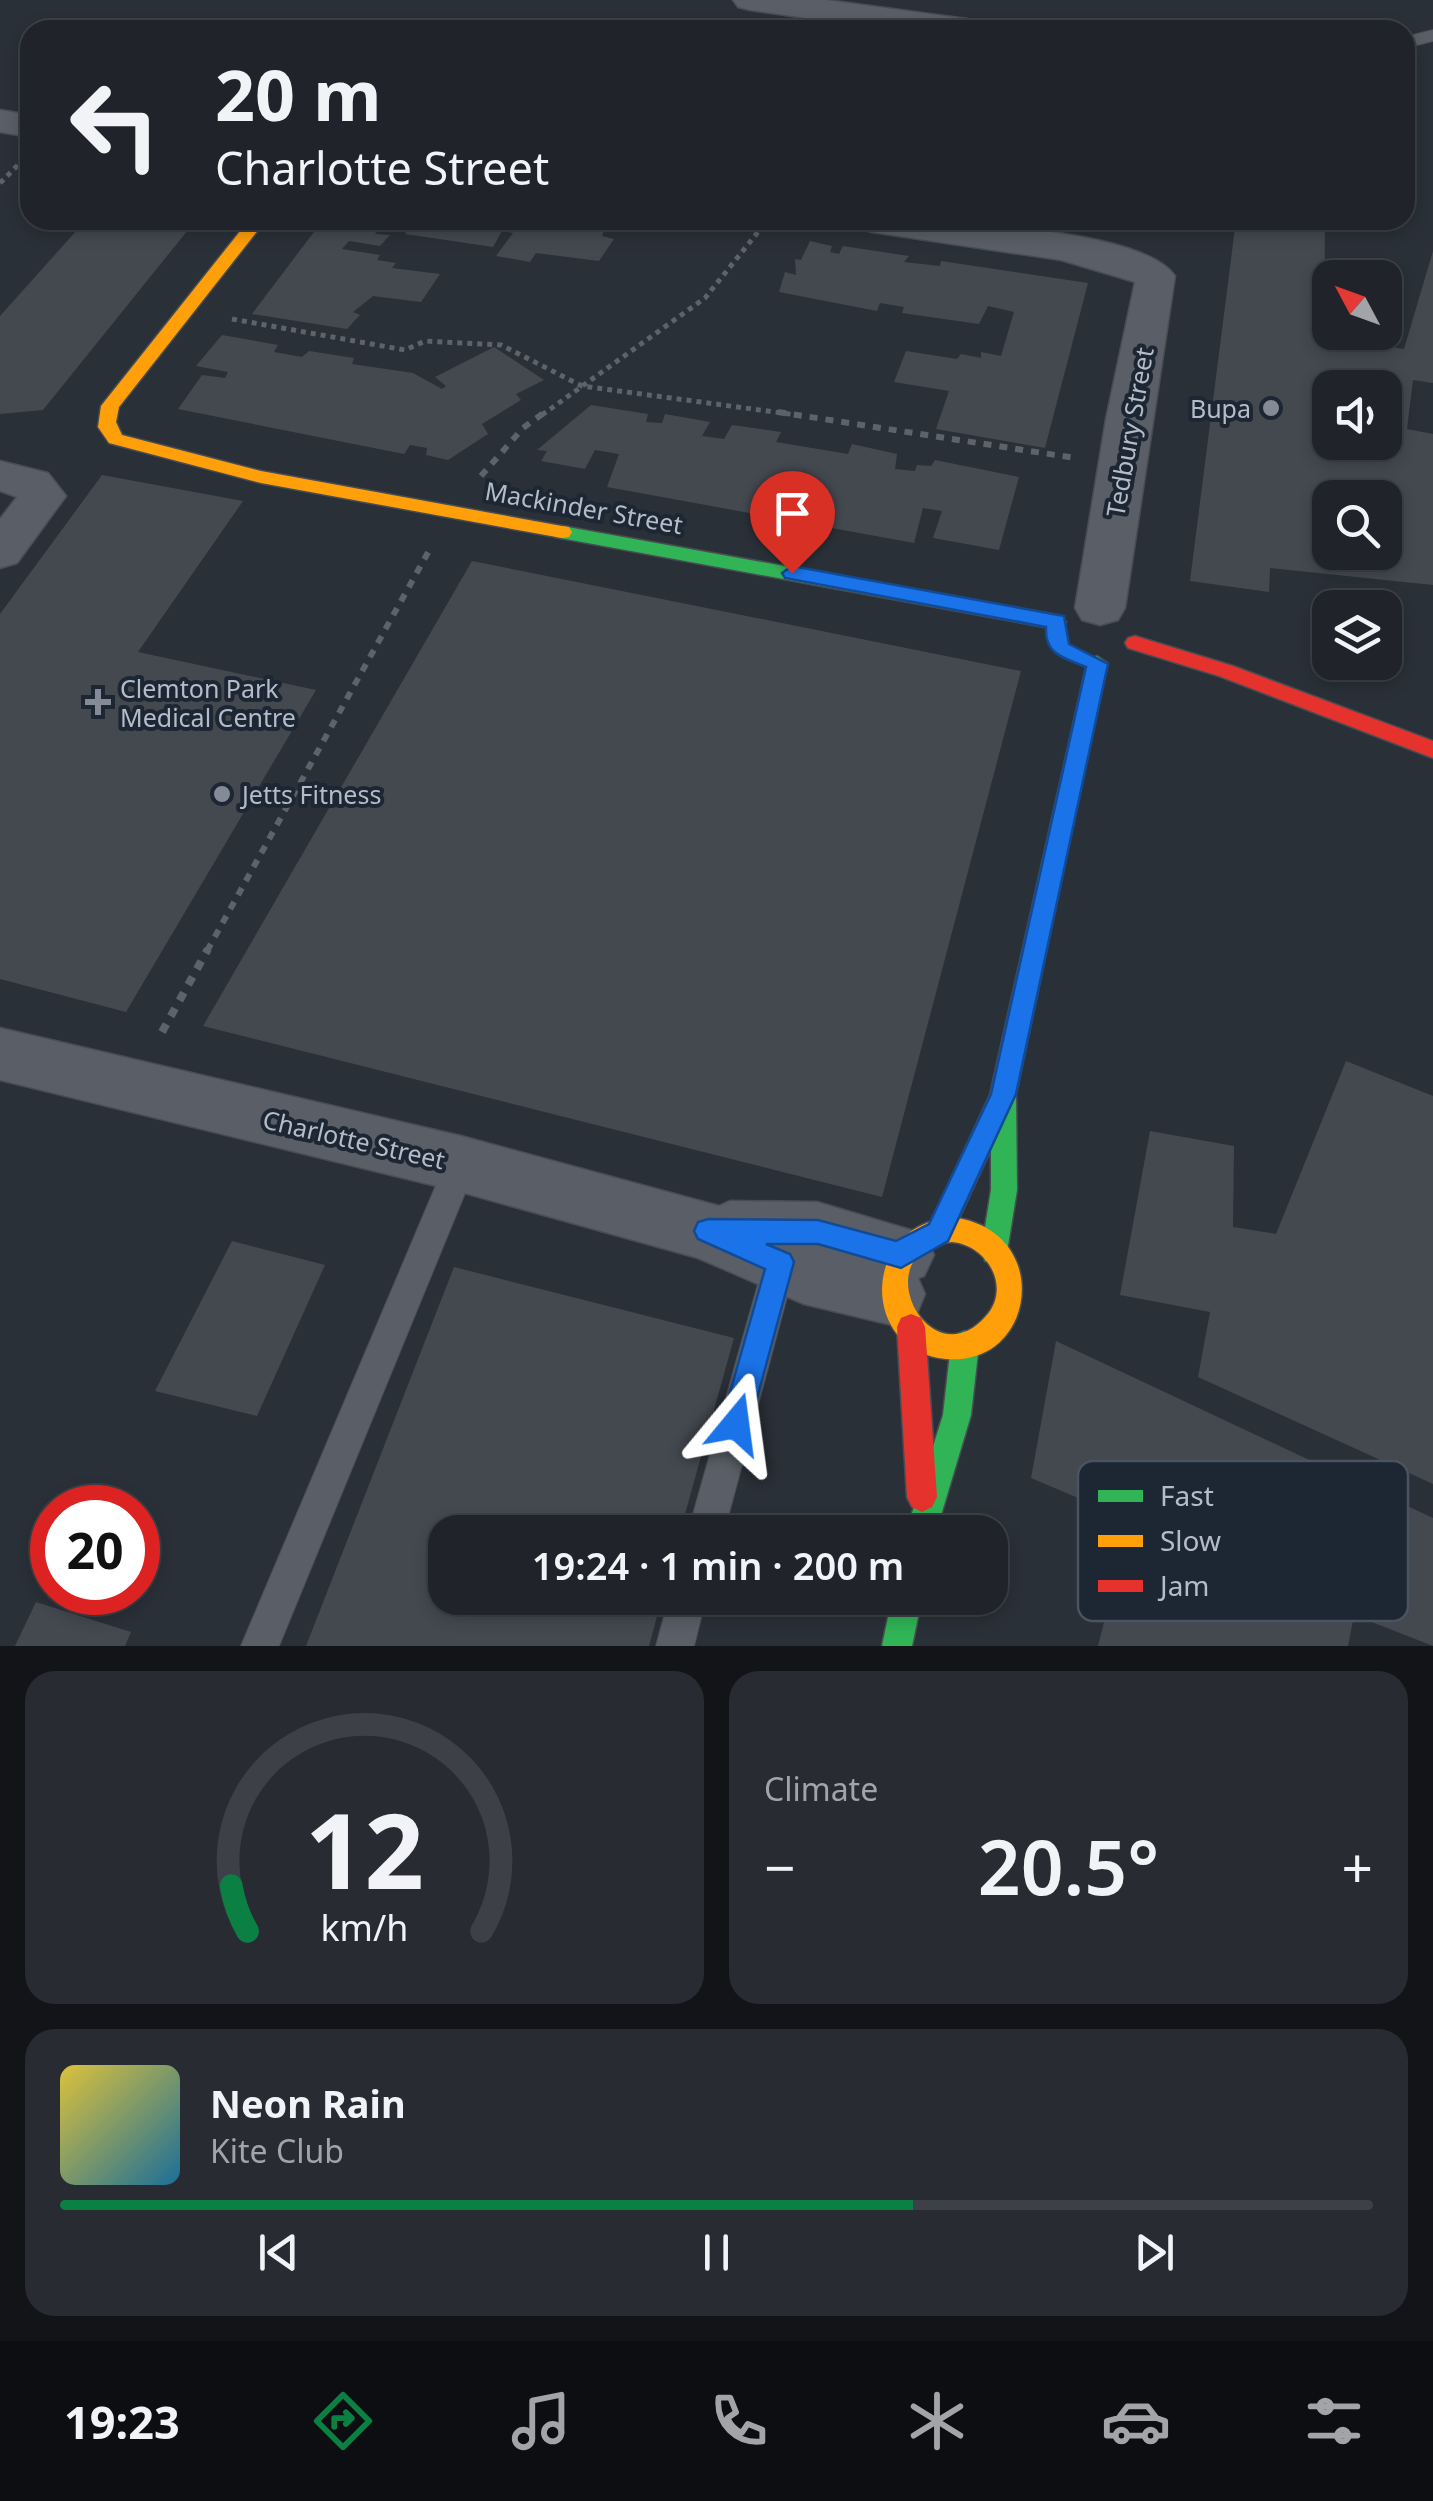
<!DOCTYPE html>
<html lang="en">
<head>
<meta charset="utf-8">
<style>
  :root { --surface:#20242a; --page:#282c32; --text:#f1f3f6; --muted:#a2a4a8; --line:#3d4147; --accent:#0b8043 }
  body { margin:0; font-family:"Noto Sans",sans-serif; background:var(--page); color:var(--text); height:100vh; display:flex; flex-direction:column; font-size:38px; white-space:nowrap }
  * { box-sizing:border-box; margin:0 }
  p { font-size:32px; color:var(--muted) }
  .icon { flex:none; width:55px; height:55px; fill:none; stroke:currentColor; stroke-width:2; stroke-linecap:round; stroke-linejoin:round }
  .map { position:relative; height:1646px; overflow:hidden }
  .sheet { display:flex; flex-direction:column; gap:25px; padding:25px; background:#121417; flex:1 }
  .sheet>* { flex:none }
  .top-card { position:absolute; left:20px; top:20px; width:1395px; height:210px; border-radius:30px; box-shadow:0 5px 15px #0003,0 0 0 2px var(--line); background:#20242a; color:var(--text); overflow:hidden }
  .needle { width:65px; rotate:311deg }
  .controls { position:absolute; left:1312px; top:260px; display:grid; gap:20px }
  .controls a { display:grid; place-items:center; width:90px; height:90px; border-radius:20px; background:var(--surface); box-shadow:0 5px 15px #0003,0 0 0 2px var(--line); font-size:50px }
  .speed { position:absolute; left:30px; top:1485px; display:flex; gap:20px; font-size:50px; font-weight:700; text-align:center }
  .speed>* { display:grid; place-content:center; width:130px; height:130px; border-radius:50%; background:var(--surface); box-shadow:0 5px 15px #0003,0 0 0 2px var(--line); line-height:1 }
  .speed .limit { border:15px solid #d22; background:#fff; color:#111 }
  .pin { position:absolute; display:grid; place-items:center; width:85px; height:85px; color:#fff; margin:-102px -42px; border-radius:50% 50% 50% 0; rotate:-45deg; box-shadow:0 0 10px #0007 }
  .pin .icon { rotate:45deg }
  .me { position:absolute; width:110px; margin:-55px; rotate:16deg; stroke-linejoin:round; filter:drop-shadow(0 0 8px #0008) }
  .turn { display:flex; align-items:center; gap:35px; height:210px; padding:0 30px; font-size:45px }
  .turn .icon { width:130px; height:130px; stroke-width:2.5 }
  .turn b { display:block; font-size:70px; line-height:85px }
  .big { font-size:75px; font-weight:600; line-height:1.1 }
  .sheet .widget { flex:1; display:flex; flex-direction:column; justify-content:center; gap:15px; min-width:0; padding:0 35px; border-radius:30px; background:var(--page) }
  .sheet .dial { align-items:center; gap:0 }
  .dial svg { height:260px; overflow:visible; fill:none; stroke:var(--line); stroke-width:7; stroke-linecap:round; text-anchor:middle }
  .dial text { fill:var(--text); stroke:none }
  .song { display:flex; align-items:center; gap:30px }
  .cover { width:120px; height:120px; border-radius:15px; background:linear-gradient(135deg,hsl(50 70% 55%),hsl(200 70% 35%)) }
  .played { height:10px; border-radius:5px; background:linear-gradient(90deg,var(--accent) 65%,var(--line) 65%) }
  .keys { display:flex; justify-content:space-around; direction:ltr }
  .heat { display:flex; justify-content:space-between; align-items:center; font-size:55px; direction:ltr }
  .sheet .tiles { flex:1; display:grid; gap:25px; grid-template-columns:1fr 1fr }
  .widget:last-child { grid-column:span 2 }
  .trip { position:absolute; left:428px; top:1515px; width:580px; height:100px; border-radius:30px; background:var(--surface); box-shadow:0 5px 15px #0003,0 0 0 2px var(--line); font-weight:600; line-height:100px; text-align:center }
  .menu { display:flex; height:160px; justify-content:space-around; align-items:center; background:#0d0e11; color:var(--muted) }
  .menu .icon { width:70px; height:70px }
  .menu .selected { color:var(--accent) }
  .menu b { font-size:45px; color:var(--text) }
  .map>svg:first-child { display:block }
</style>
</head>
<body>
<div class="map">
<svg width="1433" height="1646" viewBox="0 0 1433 1646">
  <rect width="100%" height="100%" fill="#2a3038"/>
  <!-- building -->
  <g fill="#444950" fill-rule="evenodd">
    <polygon points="86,220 196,220 43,410 0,414 0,316"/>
    <polygon points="323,220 401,220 397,228 382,225 375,234 390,235 380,246 349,241 342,249 380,255 377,260 396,263 392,268 440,274 421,302 373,296 353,312 360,315 347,329 252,314"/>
    <polygon points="413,220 608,220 602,236 614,239 599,261 536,253 530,262 496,256 513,233 502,231 493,247 405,234"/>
    <path d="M1236,220H1325L1324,337L1404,349L1433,251V383L1413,380L1407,429L1433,434V585L1270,568L1269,592L1190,581ZM1330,388H1385V442H1330ZM1330,498H1385V552H1330Z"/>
    <polygon points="810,241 832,246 830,252 839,254 843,246 909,256 904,262 940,266 941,261 1088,283 1045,448 936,429 949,391 894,382 906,351 957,359 961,354 981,358 981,352 1001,356 1014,312 988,306 979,324 902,313 904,307 880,303 877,311 779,292 785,272 796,275 795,259 801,260"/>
    <polygon points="222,335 278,345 274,352 302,357 309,351 354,358 352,364 413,373 442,389 446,386 435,377 494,347 544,380 516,394 521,400 482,424 488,434 448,460 426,455 427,448 410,445 404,454 178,409 202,375 225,378 228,372 196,366"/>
    <polygon points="591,405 648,414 646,422 662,423 665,414 710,422 702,436 724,439 732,425 781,432 776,442 848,454 852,444 897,454 895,469 915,471 917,465 931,466 935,460 1019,477 999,550 933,538 942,511 923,508 914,543 607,487 619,454 595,450 585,469 541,461 547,451 537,450"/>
    <polygon points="102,475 243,501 138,652 316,690 126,1012 0,979 0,614"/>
    <polygon points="472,561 1021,671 882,1197 203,1026"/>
    <polygon points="1346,1061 1433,1096 1433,1484 1198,1377 1210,1312 1120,1295 1150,1131 1234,1146 1233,1227 1276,1234"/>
    <polygon points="232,1241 325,1265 257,1416 155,1391"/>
    <polygon points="454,1267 734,1338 680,1532 445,1532 445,1598 662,1598 649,1646 306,1646"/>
    <polygon points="1056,1341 1433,1518 1433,1646 1354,1615 1348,1646 1098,1646 1130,1520 1031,1478"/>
    <polygon points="36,1602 131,1632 125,1646 15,1646"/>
  </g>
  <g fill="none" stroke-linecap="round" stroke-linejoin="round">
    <defs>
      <g id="lane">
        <polygon points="1433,30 1433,41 1405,48 1405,37"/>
        <polygon points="461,1150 472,1154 477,1164 279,1646 241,1646 445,1164 450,1154"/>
        <polygon points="780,1248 792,1252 796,1263 724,1532 688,1532 764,1263 768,1252"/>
        <polygon points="669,1598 706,1598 694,1646 656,1646"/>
      </g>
      <g id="street">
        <polygon points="733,0 826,0 967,19 979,23 985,30 891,30 750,10 738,7"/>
        <polygon points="0,110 30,115 30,137 0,132"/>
        <path d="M852,220C915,220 1139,224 1175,276L1125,608L1118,620L1100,625L1082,620L1075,608L1106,419L1135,282L1061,260L872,232L858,228Z"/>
        <polygon points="0,461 48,473 66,496 17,563 0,568 0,519 17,497 0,491"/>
        <polygon points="0,1028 461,1136 719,1206 730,1201 817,1202 924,1234 934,1255 924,1276 918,1278 925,1294 916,1316 892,1325 804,1304 698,1258 461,1192 0,1080"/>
      </g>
      <g id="fast">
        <polygon points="562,526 1056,615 1066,622 1056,629 555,537 552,532 555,527"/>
        <polygon points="1097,656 1107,663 1016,1094 1017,1190 1007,1252 1003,1261 994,1264 985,1261 981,1252 991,1190 991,1149 948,1242 939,1245 930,1242 926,1233 990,1095 1087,663"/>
        <polygon points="965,1331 975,1335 979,1344 971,1415 936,1532 906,1532 943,1415 951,1344 955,1335"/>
        <polygon points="892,1598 922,1598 912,1646 882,1646"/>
      </g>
      <g id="slow">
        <polygon points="249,220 266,220 119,407 116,422 122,435 261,471 562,526 569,527 572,532 569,537 562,538 261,483 109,443 98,427 101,406"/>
        <path d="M958,1218C1054,1235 1035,1367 946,1359C855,1350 863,1216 958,1218ZM952,1242C987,1245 1012,1287 986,1316C929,1382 862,1249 952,1242Z"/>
      </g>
      <g id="jam">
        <polygon points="1135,636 1233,666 1433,741 1433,758 1219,676 1128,648 1125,643 1128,638"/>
        <polygon points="911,1314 921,1318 925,1327 937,1497 932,1507 922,1512 912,1507 907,1497 897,1327 901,1318"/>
      </g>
    </defs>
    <!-- lane casing -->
    <use href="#lane" stroke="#484c53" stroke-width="2"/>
    <!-- street casing -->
    <use href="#street" stroke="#484c53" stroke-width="3"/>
    <!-- fast casing -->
    <use href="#fast" stroke="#484c53" stroke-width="3"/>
    <!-- slow casing -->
    <use href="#slow" stroke="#484c53" stroke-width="3"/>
    <!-- jam casing -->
    <use href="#jam" stroke="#484c53" stroke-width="3"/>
    <!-- path-far2 -->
    <g stroke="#5d636a" stroke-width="5" stroke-dasharray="5 5" stroke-linecap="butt">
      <polyline points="0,183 24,159"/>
      <polyline points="232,319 405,350 425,341 501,345 582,386 797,415"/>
      <polyline points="542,415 705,298 762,227"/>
    </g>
    <!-- path-far1 -->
    <g stroke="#5d636a" stroke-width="6" stroke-dasharray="8 8" stroke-linecap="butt">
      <polyline points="778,412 1075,458"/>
      <polyline points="481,476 523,428 545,412"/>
      <polyline points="207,951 431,547"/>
    </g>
    <!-- path -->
    <polyline stroke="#5d636a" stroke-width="8" stroke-dasharray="9 9" stroke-linecap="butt" points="162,1032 208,949"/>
    <!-- lane -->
    <use href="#lane" fill="#5a5e66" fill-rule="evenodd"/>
    <!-- street -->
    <use href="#street" fill="#5a5e66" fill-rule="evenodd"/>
    <!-- fast -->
    <use href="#fast" fill="#30b455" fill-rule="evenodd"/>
    <!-- slow -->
    <use href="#slow" fill="#ff9f0a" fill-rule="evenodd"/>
    <!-- jam -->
    <use href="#jam" fill="#e5322d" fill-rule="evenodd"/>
  </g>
  <!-- route -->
  <path fill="#1a73e8" stroke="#114b97" stroke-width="2.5" d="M792,566L1064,616L1069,644L1108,664L1016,1094L948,1241L901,1268L818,1244H766L790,1254L794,1262L750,1424L746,1434L736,1439L726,1434L721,1424L765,1269L698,1239L694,1231L698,1222L708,1219L818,1220L896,1241L929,1224L991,1094L1086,667C1064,658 1044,654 1046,627L785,578L782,573Z"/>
  <!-- markers -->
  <g fill="#848b96" stroke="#1d2633" stroke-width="4">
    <circle cx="1271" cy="408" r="10"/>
    <path d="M93 687h10v10h10v10h-10v10h-10v-10h-10v-10h10z"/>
    <circle cx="222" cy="794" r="10"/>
  </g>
  <g text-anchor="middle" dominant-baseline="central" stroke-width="8" stroke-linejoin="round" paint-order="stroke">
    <!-- poi labels -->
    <g font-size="25" fill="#b4bcc9" stroke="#1d2633" text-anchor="start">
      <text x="1251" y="408" text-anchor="end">Bupa</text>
      <text x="120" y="688">Clemton Park<tspan x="120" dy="29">Medical Centre</tspan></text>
      <text x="242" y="794">Jetts Fitness</text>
    </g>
    <!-- street labels -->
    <g font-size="25" fill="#b4bcc9" stroke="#1d2633">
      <text transform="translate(1129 432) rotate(-80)">Tedbury Street</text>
      <text transform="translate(584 507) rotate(10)">Mackinder Street</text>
      <text transform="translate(354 1139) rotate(13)">Charlotte Street</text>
    </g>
  </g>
  <!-- legend -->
  <rect x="1078" y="1461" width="330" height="160" rx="15" fill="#1d2633" stroke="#4a5360" stroke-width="2.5"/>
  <rect x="1098" y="1490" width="45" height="12" fill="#30b455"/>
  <rect x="1098" y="1535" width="45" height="12" fill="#ff9f0a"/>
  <rect x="1098" y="1580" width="45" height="12" fill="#e5322d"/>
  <g font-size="28" fill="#b4bcc9">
    <text x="1160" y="1506">Fast</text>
    <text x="1160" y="1551">Slow</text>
    <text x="1160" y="1596">Jam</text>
  </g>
</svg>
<div class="controls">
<a><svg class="needle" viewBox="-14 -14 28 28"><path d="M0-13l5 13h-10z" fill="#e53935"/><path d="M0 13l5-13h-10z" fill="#a2a4a8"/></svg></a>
<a><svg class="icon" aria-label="sound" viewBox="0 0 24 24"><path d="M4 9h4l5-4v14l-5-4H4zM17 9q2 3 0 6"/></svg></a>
<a><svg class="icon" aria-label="search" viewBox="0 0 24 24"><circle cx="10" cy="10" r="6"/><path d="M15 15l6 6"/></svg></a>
<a><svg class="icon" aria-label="layers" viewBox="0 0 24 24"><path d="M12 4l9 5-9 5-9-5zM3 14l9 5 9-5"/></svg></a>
</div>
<div class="speed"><div class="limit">20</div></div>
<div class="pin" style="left:792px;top:573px;background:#d93025"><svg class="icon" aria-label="arrive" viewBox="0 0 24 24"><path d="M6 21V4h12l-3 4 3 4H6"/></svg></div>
<svg class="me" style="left:736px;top:1424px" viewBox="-20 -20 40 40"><path d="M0-17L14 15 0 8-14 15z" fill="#1a73e8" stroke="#fff" stroke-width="4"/></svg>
<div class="trip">19:24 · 1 min · 200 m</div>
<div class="top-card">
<div class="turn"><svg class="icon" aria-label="left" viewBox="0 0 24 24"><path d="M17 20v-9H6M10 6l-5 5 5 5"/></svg><div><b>20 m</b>Charlotte Street</div></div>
</div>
</div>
<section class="sheet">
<div class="tiles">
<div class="widget dial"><svg viewBox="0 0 100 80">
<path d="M14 69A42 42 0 1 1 86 69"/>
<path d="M14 69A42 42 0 0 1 9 55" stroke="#0b8043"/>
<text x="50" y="56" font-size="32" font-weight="700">12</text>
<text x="50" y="72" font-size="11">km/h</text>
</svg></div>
<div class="widget"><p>Climate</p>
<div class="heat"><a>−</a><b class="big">20.5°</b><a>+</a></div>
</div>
<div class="widget">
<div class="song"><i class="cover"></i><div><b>Neon Rain</b><p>Kite Club</p></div></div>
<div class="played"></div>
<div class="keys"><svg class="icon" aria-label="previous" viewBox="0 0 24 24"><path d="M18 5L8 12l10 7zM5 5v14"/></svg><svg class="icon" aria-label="pause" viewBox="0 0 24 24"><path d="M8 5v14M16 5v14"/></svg><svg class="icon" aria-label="next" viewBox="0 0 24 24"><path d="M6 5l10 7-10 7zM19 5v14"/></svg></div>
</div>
</div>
</section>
<nav class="menu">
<b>19:23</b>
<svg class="icon selected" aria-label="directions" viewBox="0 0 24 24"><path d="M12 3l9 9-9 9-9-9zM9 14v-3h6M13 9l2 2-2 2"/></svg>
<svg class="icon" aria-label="music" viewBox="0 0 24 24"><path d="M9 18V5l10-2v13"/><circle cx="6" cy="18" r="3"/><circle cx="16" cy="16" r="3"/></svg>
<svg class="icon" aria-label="phone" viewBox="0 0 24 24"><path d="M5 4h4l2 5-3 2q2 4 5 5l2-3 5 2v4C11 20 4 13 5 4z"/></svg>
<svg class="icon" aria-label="climate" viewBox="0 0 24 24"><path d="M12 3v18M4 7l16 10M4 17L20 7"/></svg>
<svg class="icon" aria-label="car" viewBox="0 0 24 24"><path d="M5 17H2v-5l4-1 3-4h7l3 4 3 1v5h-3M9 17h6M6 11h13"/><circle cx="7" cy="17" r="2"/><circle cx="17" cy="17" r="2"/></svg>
<svg class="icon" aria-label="filters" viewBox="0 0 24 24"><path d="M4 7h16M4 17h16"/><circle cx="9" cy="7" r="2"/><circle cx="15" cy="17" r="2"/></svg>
</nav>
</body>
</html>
